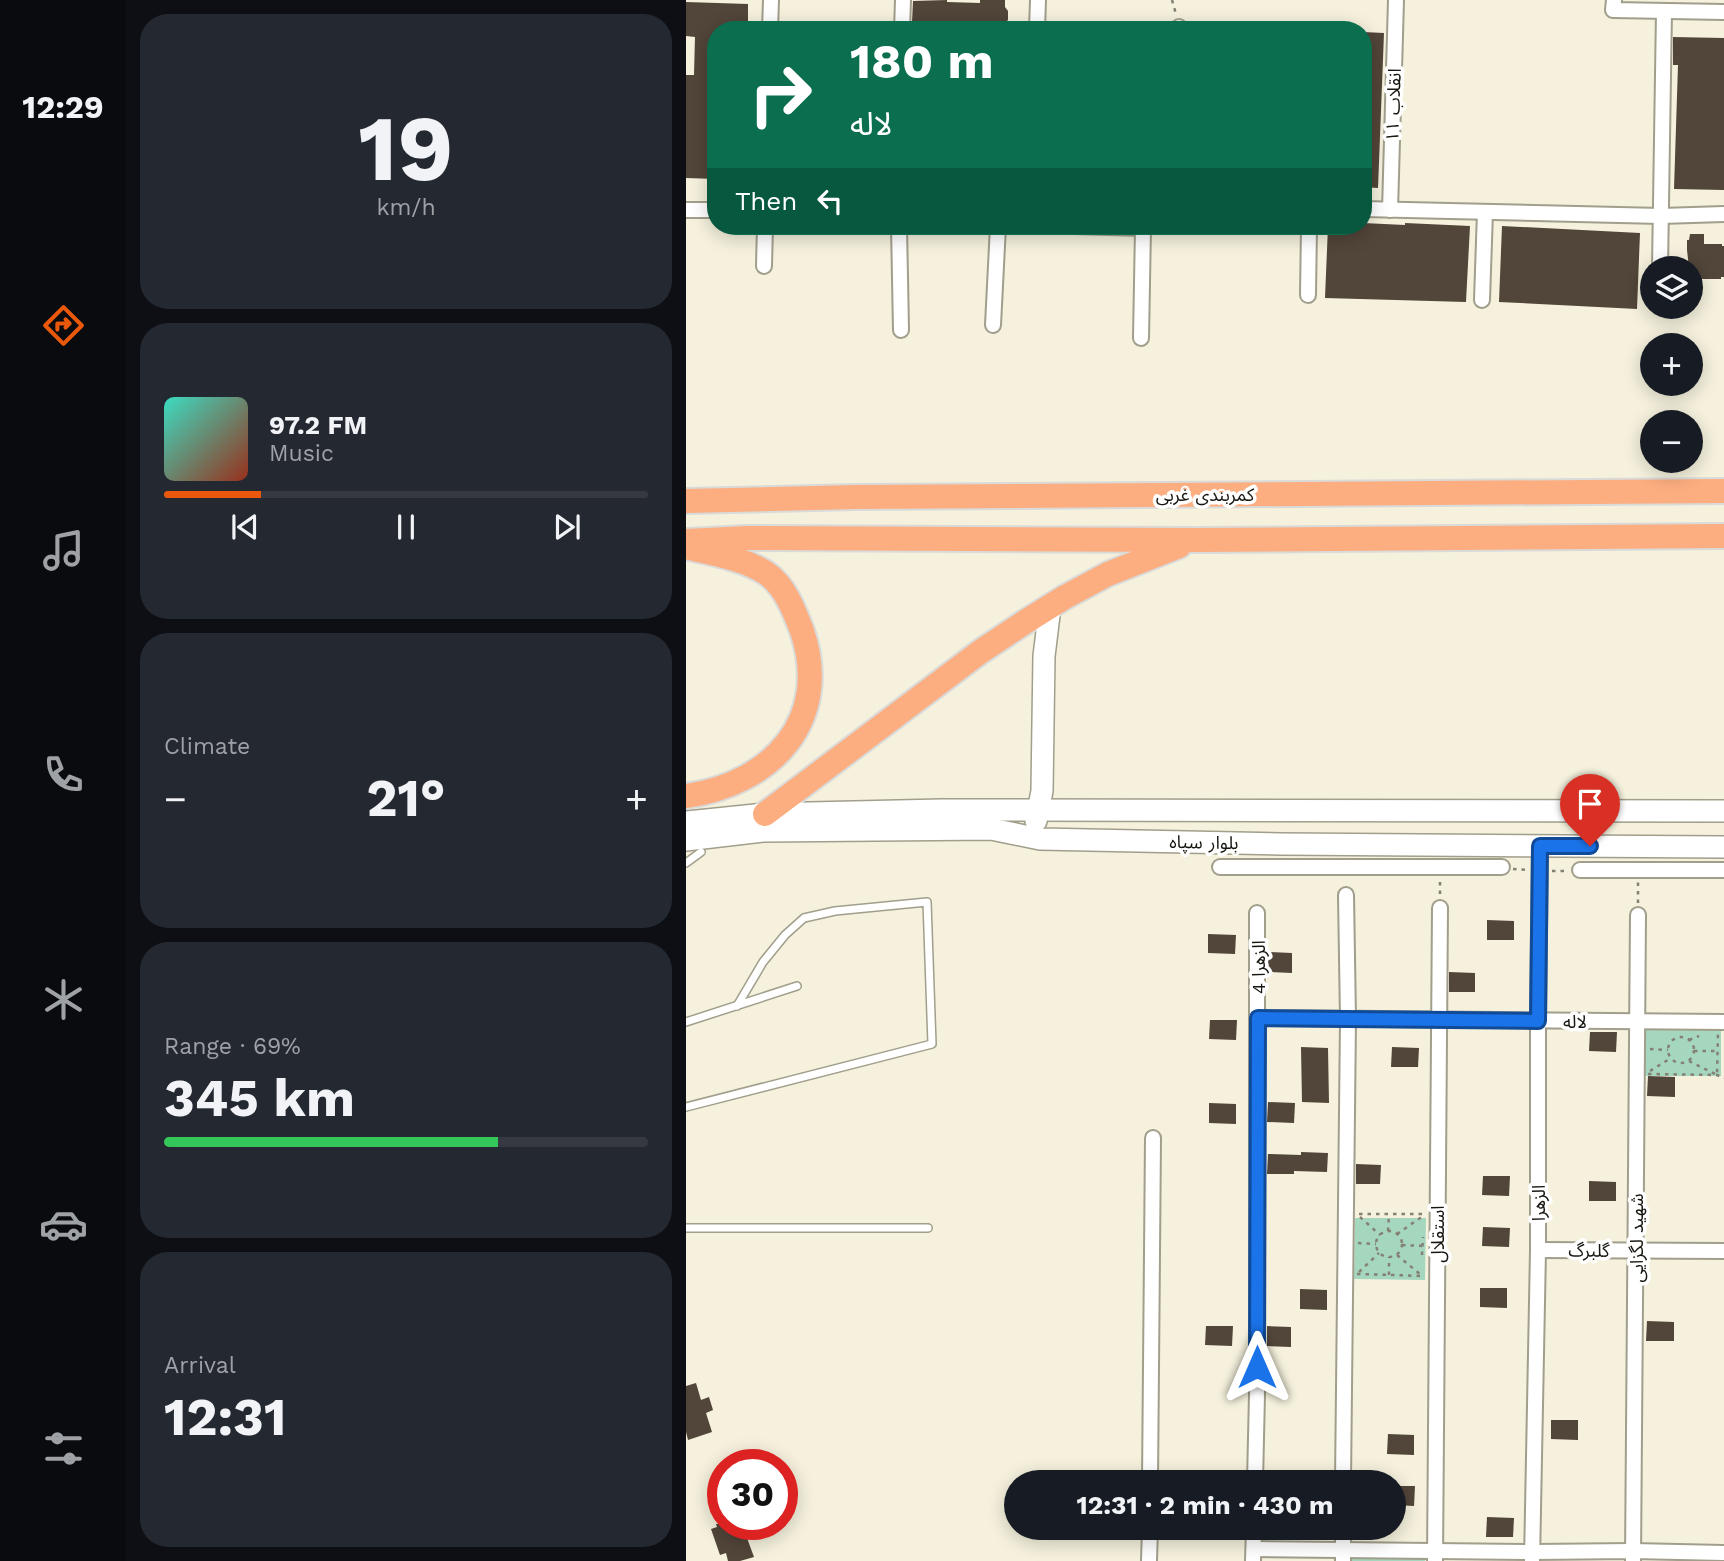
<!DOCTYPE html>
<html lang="en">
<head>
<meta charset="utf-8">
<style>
  :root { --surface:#171b24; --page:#242831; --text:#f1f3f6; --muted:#9ea1a6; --line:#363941; --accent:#ea580c }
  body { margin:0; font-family:"Work Sans","Noto Sans Arabic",sans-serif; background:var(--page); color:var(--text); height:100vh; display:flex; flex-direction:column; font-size:26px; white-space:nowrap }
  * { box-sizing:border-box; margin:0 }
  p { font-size:23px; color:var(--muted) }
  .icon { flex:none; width:38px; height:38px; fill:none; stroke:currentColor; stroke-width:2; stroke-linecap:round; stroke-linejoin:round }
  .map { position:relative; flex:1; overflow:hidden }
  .sheet { display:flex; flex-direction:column; gap:14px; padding:14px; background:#0d0f14; width:560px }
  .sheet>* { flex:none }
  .guide { position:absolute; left:21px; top:21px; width:665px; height:214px; border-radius:28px; box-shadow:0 4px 18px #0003; background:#0b6e4f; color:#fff; overflow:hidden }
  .tools { position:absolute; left:954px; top:256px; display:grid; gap:14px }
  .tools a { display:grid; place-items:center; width:63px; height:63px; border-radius:50%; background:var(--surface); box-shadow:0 4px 18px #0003; font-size:35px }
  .speed { position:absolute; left:21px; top:1449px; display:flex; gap:14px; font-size:35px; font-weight:700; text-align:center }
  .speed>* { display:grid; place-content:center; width:91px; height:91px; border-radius:50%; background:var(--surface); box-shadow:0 4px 18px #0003; line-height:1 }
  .speed .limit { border:10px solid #d22; background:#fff; color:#111 }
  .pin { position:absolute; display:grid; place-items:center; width:60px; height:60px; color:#fff; margin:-72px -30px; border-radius:50% 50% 50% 0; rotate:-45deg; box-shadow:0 0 7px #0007 }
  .pin .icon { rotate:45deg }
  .me { position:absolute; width:77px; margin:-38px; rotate:0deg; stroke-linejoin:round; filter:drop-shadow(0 0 5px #0008) }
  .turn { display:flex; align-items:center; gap:24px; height:147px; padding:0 28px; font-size:32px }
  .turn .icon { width:91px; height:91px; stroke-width:2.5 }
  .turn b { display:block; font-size:49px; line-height:60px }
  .then { display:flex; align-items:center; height:66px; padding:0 28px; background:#0003; gap:14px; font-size:26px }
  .big { font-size:52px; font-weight:700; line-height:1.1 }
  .sheet .tile { flex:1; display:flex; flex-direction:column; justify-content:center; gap:10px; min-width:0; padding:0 24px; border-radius:28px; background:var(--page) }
  .sheet .dial { align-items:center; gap:0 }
  .dial b { font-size:91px; line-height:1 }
  .song { display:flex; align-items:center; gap:21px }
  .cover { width:84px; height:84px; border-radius:10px; background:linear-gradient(135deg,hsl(170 70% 55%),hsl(10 70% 35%)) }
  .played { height:7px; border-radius:4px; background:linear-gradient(90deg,var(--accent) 20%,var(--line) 20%) }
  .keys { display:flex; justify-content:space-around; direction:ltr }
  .heat { display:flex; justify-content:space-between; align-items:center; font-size:38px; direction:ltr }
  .charge { height:10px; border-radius:5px; background:linear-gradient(90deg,#34c759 69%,var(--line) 0) }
  .trip { position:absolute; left:318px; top:1470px; width:402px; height:70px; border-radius:35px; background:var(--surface); box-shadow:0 4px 18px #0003; font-weight:700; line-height:70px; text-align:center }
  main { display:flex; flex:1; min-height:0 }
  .tab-bar { display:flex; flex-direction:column; width:126px; justify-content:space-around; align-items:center; background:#090b0e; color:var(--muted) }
  .tab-bar .icon { width:49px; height:49px }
  .tab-bar .current { color:var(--accent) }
  .tab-bar b { font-size:32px; color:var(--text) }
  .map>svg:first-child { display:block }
</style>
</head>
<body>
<main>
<nav class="tab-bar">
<b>12:29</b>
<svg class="icon current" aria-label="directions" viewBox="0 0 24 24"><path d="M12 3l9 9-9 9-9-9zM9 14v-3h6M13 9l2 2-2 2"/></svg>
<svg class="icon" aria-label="music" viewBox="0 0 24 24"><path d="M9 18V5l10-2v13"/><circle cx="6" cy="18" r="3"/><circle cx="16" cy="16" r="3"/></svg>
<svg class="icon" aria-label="phone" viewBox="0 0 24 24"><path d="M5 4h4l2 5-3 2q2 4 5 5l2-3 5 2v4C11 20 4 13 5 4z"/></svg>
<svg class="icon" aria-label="climate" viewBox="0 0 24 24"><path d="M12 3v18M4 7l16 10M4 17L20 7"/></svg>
<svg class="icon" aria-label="car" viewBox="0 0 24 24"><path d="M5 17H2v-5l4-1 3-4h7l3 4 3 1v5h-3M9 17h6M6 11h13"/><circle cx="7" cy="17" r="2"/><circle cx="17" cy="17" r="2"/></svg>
<svg class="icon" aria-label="filters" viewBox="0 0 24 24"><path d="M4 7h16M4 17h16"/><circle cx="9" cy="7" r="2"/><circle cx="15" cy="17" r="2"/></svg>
</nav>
<section class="sheet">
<div class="tile dial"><b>19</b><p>km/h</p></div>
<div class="tile">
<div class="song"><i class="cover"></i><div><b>97.2 FM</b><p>Music</p></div></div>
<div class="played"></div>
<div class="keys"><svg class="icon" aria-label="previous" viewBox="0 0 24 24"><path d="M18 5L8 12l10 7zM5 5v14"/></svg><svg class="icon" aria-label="pause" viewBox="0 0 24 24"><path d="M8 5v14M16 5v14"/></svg><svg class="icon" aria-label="next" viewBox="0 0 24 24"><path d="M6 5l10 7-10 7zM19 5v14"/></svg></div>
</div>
<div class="tile"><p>Climate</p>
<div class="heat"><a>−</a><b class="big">21°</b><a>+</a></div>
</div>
<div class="tile"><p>Range · 69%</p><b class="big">345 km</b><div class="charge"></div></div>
<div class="tile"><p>Arrival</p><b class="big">12:31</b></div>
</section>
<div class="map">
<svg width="1038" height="1561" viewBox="0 0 1038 1561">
  <rect width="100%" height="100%" fill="#f5f1dd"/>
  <!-- green -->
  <g fill="#a5d6be">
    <rect x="959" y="1025" width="76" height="51"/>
    <polygon points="669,1218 740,1218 739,1280 668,1279"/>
    <polygon points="662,1554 739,1555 739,1561 662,1561"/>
  </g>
  <!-- building -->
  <g fill="#524539">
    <polygon points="261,0 261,2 294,3 294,0 319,0 319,7 322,11 322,20 319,23 319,30 293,30 293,24 261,24 260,29 235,28 235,22 226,22 227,1"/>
    <polygon points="0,2 62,4 62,30 30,30 30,179 0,178 0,75 8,75 9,37 0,36"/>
    <polygon points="677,32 698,33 692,188 677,187"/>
    <polygon points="987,37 1038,38 1038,190 988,189 992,65 987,65"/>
    <polygon points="677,223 719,225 719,223 784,226 780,302 639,298 642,226 677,226"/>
    <polygon points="816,226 954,233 951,309 813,302"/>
    <polygon points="1004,234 1018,234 1018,244 1036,244 1036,246 1038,246 1038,277 1035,277 1035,279 1016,279 1016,289 1004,289 1004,268 1003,268 1001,250 1001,240 1003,240"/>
    <polygon points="801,920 828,921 828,940 801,940"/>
    <polygon points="522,934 550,935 549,954 522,953"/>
    <polygon points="581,952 606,953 606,973 581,972"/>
    <polygon points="763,972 789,973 789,992 763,992"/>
    <polygon points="524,1020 551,1020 550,1040 523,1039"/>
    <polygon points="904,1032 931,1032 930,1052 903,1051"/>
    <polygon points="615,1047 642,1048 643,1103 616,1102"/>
    <polygon points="706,1047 733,1048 732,1067 705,1067"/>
    <polygon points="962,1076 989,1077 989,1097 961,1096"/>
    <polygon points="582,1102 609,1103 608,1123 581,1122"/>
    <polygon points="523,1103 550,1104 550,1124 523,1123"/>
    <polygon points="615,1152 642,1153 641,1172 608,1171 608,1174 581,1174 582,1154 615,1155"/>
    <polygon points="670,1164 695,1165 694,1184 670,1184"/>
    <polygon points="797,1176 824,1176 823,1196 796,1195"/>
    <polygon points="903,1181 930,1182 930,1201 903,1201"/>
    <polygon points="797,1227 824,1228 823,1247 796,1246"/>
    <polygon points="794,1288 821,1288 821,1308 794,1307"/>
    <polygon points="614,1289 641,1290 641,1310 614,1309"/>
    <polygon points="961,1321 988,1322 988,1341 960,1341"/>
    <polygon points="520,1326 547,1326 546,1346 519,1345"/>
    <polygon points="581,1326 605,1327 605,1347 581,1346"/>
    <polygon points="10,1383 15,1400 23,1397 27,1410 20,1413 26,1432 2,1440 0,1432 0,1386"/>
    <polygon points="865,1420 892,1420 892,1440 865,1439"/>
    <polygon points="702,1434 728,1435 728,1455 701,1454"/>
    <polygon points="709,1486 729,1486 728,1506 709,1505"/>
    <polygon points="801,1517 828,1518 827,1537 800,1537"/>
    <polygon points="30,1524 65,1524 69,1535 61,1538 68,1557 54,1561 42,1561 40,1553 34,1555 25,1529 31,1527"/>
  </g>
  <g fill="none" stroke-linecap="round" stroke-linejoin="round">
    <defs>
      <g id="service">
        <polyline points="0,863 15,852"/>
        <polyline points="0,1022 111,986"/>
        <polyline points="0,1107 246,1044 241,902 149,911 118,918 99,935 77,962 51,1006"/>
        <polyline points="0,1228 242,1228"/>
      </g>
      <g id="minor">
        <polyline points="928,0 927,10 1038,12"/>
        <polyline points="84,30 85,0"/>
        <polyline points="216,30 217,0"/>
        <polyline points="351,30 352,0"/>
        <polyline points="493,30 493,27"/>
        <polyline points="677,209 975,216 1038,214"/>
        <polyline points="0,210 30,210"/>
        <polyline points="704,210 710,0"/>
        <polyline points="213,226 215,330"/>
        <polyline points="388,226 457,228 460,226"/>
        <polyline points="78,266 79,226"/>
        <polyline points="974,268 978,11"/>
        <polyline points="622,295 623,226"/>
        <polyline points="796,300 799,212"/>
        <polyline points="307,325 312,226"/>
        <polyline points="455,338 457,228"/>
        <polyline points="534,867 816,867"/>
        <polyline points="894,870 1038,870"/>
        <polyline points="572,1018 1038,1022"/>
        <polyline points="852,1250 1038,1251"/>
        <polyline points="464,1482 467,1138"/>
        <polyline points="569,1482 571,1394 571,913"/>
        <polyline points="657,1482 662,1019 660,895"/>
        <polyline points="568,1549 847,1552 947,1551 1038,1553"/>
        <polyline points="463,1561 464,1528"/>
        <polyline points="567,1561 568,1528"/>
        <polyline points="657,1561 657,1528"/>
        <polyline points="749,1561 754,908"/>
        <polyline points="846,1561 852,1250 852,1021 854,846"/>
        <polyline points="947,1561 952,915"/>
      </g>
      <g id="secondary">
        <polyline points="350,821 356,791 358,656 364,607"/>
        <polyline points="0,822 79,814 256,810 1038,811"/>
        <polyline points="0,840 77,831 305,829 354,839 595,844 1038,847"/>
      </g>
      <g id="trunk">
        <polyline points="0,501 170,497 1038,491"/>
        <polyline points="0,541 61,538 511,540 1038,536"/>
        <path d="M0,796C86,784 146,720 116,631C108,610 99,586 80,573C58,559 29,554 4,548"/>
        <polyline points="79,814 294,652 339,622 379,597 422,574 493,546"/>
      </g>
    </defs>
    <!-- service casing -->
    <use href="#service" stroke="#a19e8b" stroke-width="10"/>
    <!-- minor casing -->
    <use href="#minor" stroke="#a19e8b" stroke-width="18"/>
    <!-- secondary casing -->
    <use href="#secondary" stroke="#a19e8b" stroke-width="24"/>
    <!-- trunk casing -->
    <use href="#trunk" stroke="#dadad9" stroke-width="28"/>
    <!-- path -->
    <g stroke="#848174" stroke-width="2.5" stroke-dasharray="3.5 5" stroke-linecap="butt">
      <polyline points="486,0 490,14"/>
      <polyline points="827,869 842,870"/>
      <polyline points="866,871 880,871"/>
      <polyline points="754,894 754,880"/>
      <polyline points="952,903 952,881"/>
      <circle cx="995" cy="1050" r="13"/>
      <polyline points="1003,1040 1013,1036"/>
      <polyline points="964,1049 982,1050"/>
      <polyline points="1008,1051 1032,1051"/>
      <polyline points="1003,1061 1031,1075 1032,1033"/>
      <polyline points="964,1071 985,1058"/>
      <polyline points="962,1074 1031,1075 1038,1078"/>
      <polyline points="673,1214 739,1214"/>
      <polyline points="674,1217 694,1235"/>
      <polyline points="702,1231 703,1215"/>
      <circle cx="703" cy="1244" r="13"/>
      <polyline points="711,1234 737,1216"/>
      <polyline points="672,1243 690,1244"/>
      <polyline points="716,1245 736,1246"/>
      <polyline points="711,1255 735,1275"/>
      <polyline points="736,1255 737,1237"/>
      <polyline points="673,1272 693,1253"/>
      <polyline points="671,1274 738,1276"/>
      <polyline points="703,1275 703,1257"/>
    </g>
    <!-- service -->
    <use href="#service" stroke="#fff" stroke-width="7"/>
    <!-- minor -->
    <use href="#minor" stroke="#fff" stroke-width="14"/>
    <!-- secondary -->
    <use href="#secondary" stroke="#fff" stroke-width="21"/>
    <!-- trunk -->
    <use href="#trunk" stroke="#fcae80" stroke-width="24"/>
  </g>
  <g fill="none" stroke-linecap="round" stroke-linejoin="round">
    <defs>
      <polyline id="route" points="571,1367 572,1018 852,1021 854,846 904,846"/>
    </defs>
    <!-- route casing -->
    <use href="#route" stroke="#114b97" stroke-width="18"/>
    <!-- route -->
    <use href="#route" stroke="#1a73e8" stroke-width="12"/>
  </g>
  <g text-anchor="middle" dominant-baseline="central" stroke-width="7" stroke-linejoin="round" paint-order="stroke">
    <!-- street labels -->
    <g font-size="18" fill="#17150f" stroke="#fff">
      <text transform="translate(707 105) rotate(-88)">انقلاب ۱۱</text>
      <text x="519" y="494">کمربندی غربی</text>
      <text transform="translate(518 842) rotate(1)">بلوار سپاه</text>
      <text transform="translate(572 967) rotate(-90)">الزهرا 4</text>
      <text x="889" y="1021">لاله</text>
      <text transform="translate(852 1203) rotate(-90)">الزهرا</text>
      <text transform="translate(751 1234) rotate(-90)">استقلال</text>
      <text transform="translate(950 1238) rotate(-90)">شهید لگزایی</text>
      <text transform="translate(903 1250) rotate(1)">گلبرگ</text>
    </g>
  </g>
</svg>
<div class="tools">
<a><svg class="icon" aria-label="layers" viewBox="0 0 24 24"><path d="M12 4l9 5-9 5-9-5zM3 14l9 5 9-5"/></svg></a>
<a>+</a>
<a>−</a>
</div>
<div class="speed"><div class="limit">30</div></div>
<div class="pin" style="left:904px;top:846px;background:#d93025"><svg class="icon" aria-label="arrive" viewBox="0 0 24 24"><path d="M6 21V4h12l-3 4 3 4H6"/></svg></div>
<svg class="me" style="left:571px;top:1367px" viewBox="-20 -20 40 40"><path d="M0-17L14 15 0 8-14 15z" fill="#1a73e8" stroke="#fff" stroke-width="4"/></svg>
<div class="trip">12:31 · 2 min · 430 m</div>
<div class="guide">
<div class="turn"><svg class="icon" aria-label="right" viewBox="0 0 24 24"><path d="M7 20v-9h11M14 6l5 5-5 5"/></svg><div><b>180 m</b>لاله</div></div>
<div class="then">Then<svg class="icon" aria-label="left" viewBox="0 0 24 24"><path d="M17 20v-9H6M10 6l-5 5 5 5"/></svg></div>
</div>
</div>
</main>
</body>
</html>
